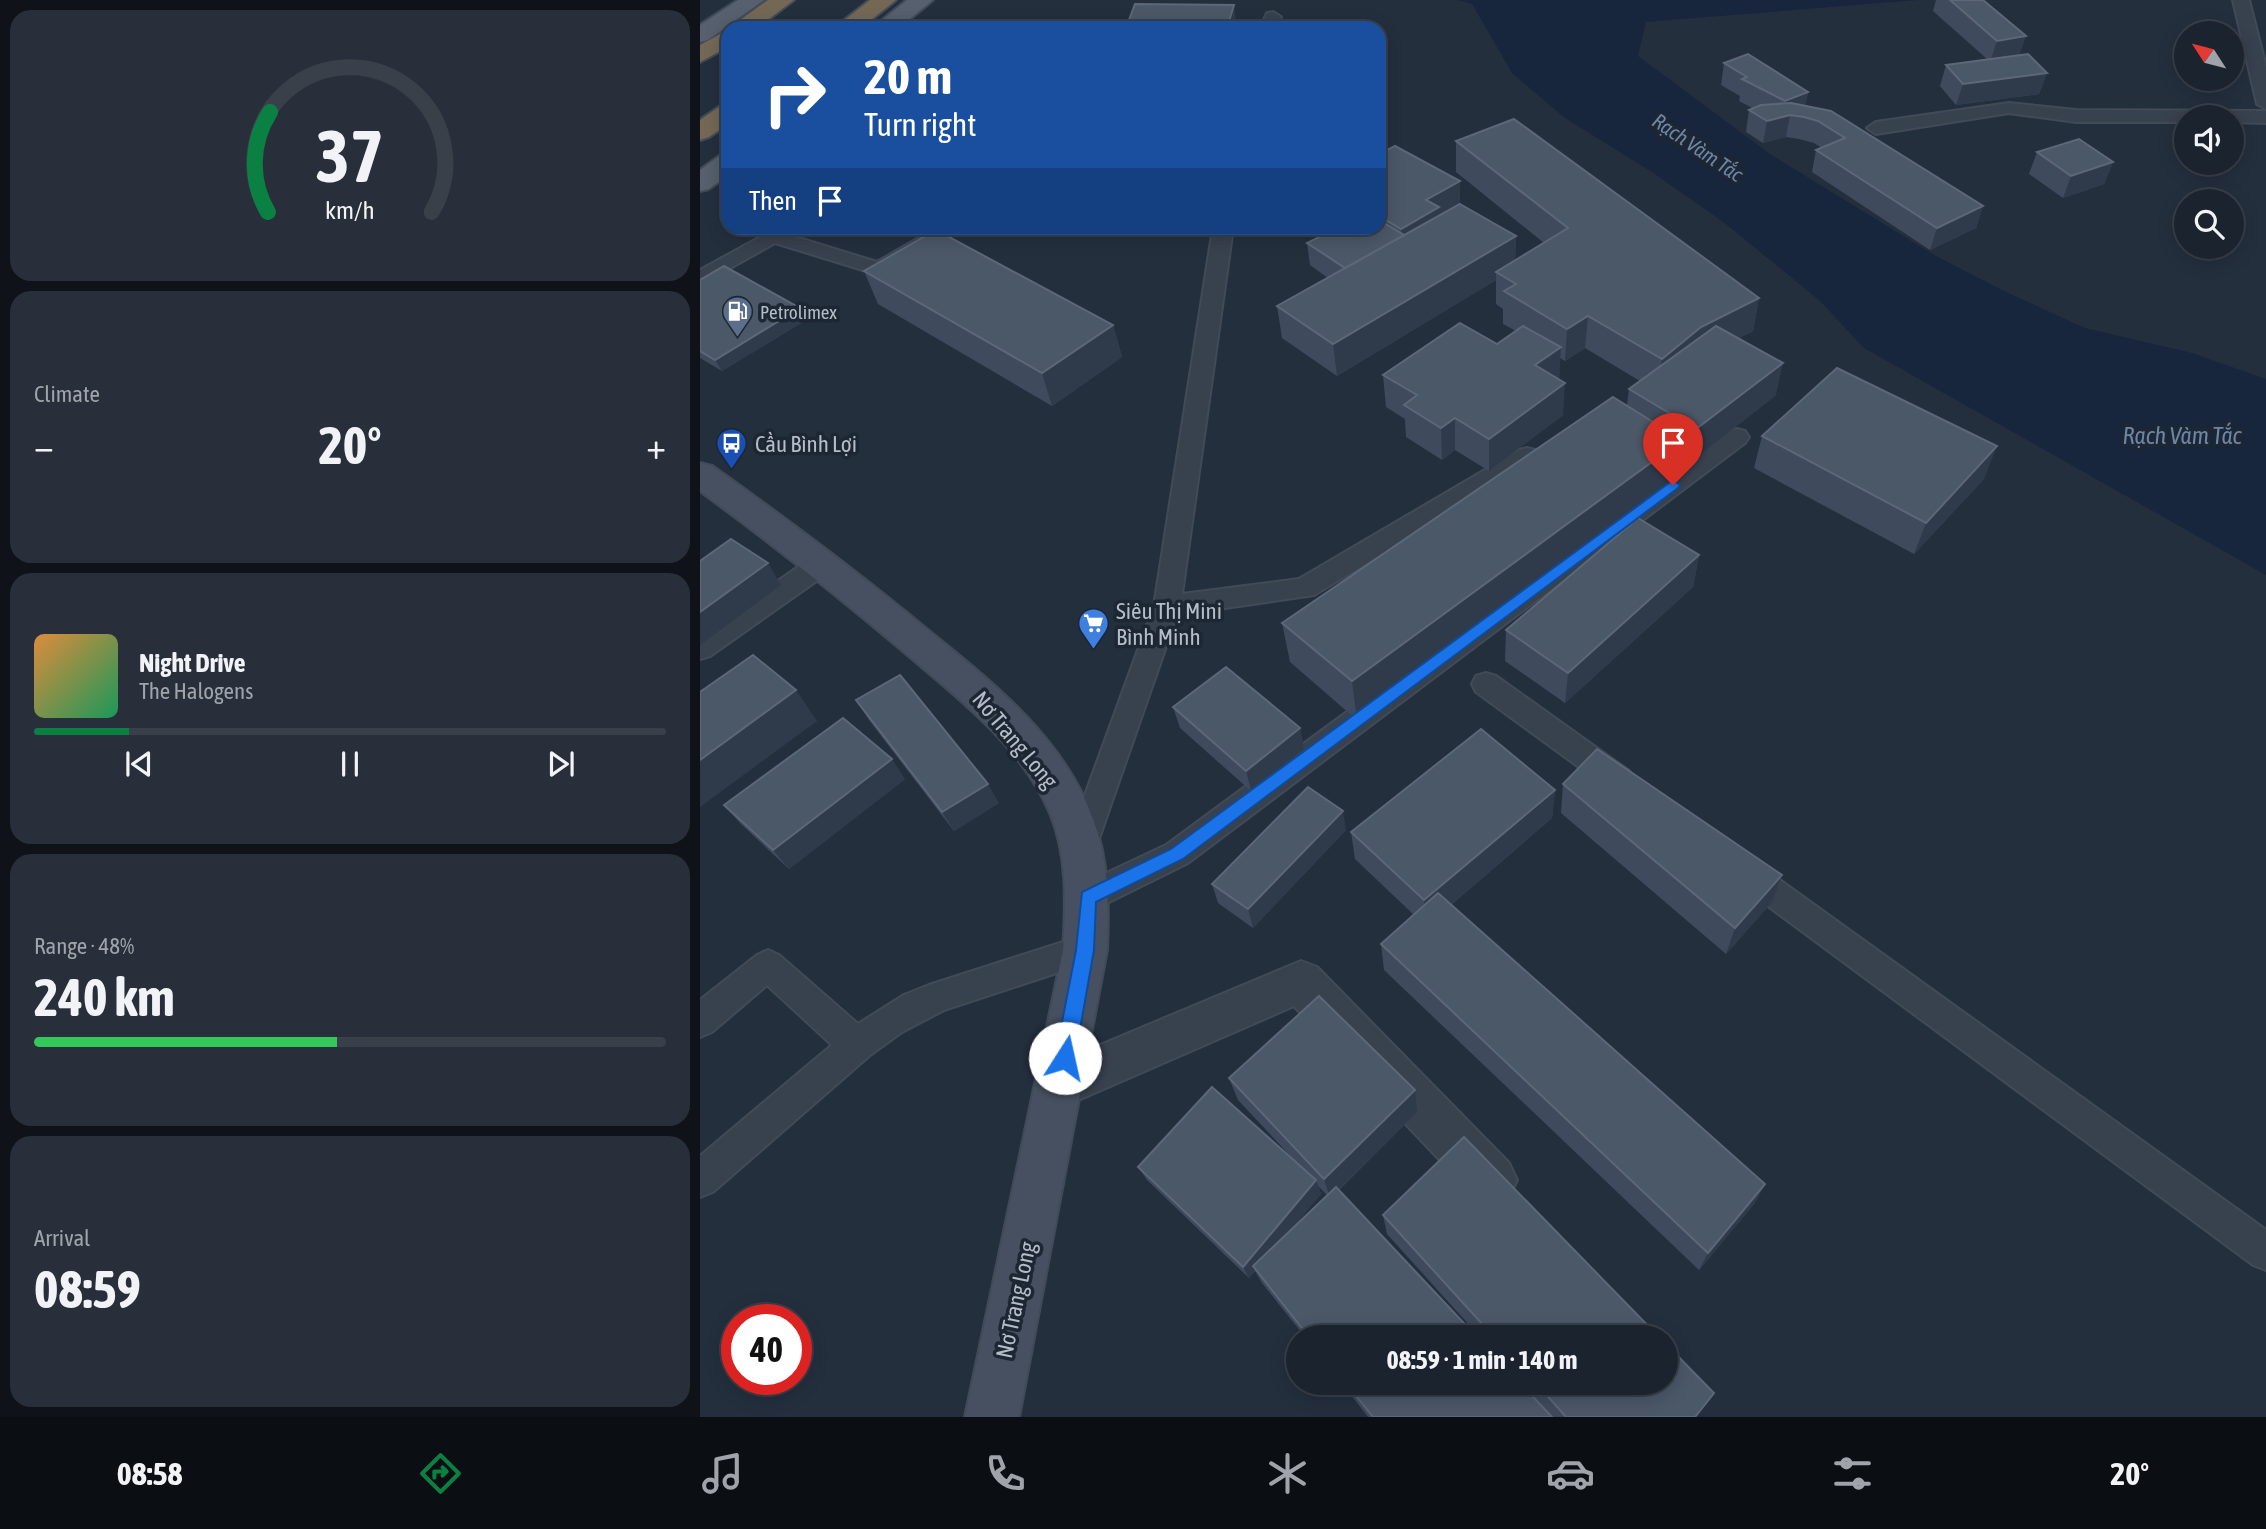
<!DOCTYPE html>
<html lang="en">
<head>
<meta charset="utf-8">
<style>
  :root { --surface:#1b232e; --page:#282f3a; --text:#f1f3f6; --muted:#a0a4aa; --line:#39404a; --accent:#0b8043 }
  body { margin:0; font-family:"Asap Condensed",sans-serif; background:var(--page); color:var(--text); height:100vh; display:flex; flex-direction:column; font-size:26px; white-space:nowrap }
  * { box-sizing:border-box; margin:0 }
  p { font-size:23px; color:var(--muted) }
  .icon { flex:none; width:38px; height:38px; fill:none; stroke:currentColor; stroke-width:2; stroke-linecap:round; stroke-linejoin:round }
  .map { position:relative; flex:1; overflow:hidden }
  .details { display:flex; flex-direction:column; gap:10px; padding:10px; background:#0f1319; width:700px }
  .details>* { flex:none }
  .top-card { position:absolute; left:21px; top:21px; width:665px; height:214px; border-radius:21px; box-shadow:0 4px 18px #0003,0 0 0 2px var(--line); background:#1a4fa0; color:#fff; overflow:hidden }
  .needle { width:46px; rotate:306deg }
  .buttons { position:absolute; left:1474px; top:21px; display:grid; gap:14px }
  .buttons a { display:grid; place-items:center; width:70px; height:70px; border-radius:50%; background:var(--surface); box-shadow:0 4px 18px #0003,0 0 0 2px var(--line); font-size:35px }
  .speed { position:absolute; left:21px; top:1304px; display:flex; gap:14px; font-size:35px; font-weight:700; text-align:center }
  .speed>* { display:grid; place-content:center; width:91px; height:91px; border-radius:50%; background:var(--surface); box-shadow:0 4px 18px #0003,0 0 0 2px var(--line); line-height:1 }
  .speed .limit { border:10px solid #d22; background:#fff; color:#111 }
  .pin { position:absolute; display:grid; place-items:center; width:60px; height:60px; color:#fff; margin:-72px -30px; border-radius:50% 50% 50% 0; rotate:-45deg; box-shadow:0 0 7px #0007 }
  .pin .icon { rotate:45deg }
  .me { position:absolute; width:77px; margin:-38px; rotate:10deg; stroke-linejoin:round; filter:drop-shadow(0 0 5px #0008) }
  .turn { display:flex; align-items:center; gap:24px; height:147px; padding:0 28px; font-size:32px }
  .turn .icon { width:91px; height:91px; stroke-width:2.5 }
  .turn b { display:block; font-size:49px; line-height:60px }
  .then { display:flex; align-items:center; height:66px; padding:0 28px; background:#0003; gap:14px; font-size:26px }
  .big { font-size:52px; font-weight:700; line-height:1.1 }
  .details .card { flex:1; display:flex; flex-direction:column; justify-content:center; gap:10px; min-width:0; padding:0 24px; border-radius:21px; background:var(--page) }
  .details .dial { align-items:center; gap:0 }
  .dial svg { height:182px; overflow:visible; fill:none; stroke:var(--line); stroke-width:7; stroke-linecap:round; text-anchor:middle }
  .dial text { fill:var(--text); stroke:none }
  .song { display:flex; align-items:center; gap:21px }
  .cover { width:84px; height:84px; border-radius:10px; background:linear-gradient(135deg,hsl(30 70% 55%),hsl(150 70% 35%)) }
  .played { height:7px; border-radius:4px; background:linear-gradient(90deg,var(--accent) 15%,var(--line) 15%) }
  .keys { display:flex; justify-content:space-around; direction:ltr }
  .heat { display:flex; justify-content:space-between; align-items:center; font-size:38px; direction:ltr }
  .charge { height:10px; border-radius:5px; background:linear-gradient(90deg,#34c759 48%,var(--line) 0) }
  .trip { position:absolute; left:586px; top:1325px; width:392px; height:70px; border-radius:35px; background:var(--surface); box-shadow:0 4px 18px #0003,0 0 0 2px var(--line); font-weight:700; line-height:70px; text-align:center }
  .menu { display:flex; height:112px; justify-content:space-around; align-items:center; background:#0b0e12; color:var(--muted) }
  .menu .icon { width:49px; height:49px }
  .menu .current { color:var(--accent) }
  .menu b { font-size:32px; color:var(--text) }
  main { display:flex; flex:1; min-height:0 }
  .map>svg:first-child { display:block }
</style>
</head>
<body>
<main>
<section class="details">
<div class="card dial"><svg viewBox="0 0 100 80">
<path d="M14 69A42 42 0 1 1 86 69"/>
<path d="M14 69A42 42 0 0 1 15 25" stroke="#0b8043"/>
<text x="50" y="56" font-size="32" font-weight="700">37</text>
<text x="50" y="72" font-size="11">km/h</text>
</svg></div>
<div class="card"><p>Climate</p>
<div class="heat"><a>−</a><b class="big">20°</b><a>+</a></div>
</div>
<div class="card">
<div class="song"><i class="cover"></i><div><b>Night Drive</b><p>The Halogens</p></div></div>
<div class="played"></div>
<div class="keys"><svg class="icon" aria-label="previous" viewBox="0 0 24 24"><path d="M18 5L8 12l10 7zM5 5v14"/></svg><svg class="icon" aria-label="pause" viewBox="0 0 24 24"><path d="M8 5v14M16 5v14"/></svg><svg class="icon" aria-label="next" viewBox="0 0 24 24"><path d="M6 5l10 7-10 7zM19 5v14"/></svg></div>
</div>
<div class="card"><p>Range · 48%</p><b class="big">240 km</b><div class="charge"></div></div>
<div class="card"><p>Arrival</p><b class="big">08:59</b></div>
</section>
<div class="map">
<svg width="1566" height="1417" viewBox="0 0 1566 1417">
  <rect width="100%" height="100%" fill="#242f3e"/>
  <!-- water -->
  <polygon fill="#17263c" points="758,0 1218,0 946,22 938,56 1070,154 1234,255 1302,290 1385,328 1492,353 1566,379 1566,575 1164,348 1120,301 1026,224 952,172 865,118 812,73 772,4"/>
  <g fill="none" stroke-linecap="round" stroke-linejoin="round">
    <defs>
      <g id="lane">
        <polygon points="1533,0 1549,0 1566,67 1566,109 1557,104"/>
        <polygon points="573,12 581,17 576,28 560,28 567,13"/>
        <polygon points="1309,103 1376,110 1566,111 1566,123 1531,122 1531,117 1486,117 1486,122 1376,122 1309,113 1176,134 1167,128 1176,122"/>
        <polygon points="236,228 260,228 257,232 179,275 75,243 0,285 0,270 73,230 177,262"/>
        <polygon points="513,228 533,228 482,594 599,579 819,450 827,448 835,450 839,456 835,462 614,595 477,615 396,847 392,856 381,860 370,856 366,847 454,606"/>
        <polygon points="1037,429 1045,431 1049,437 1045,443 488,863 399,907 388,911 377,907 372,897 377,887 466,845 1029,431"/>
        <polygon points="123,554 132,556 136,563 132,570 10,656 0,659 0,635 114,556"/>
        <polygon points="786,673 796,676 929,771 934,780 929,789 919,792 909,789 776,692 772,684 776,676"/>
        <polygon points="1045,859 1056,863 1566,1230 1566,1270 1553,1265 1034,881 1030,872 1034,863"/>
        <polygon points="385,935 396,940 401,950 396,960 244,1010 202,1032 169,1056 13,1192 0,1197 0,1156 132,1045 67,985 12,1032 0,1037 0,1000 57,955 68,950 79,955 158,1024 204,995 229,985"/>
      </g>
      <polygon id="street" points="601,961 617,967 809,1163 817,1180 809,1197 792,1205 775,1197 594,1006 360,1108 343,1101 337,1085 343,1069"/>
      <path id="secondary" d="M0,463L12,466C84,517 155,570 223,626C289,680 363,736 393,819C409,861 409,906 407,950L319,1417H265L363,950C366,905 368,856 350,813C321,744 252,693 197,646C133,592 67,540 0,491Z"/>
      <g id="primary">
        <polygon points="38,0 64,0 8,40 0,42 0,25"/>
        <polygon points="207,0 233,0 199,28 172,28"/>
        <polygon points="28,154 28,175 9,189 0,191 0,170 19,156"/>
      </g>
      <g id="highway">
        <polygon points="68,0 94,0 57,28 29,28"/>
        <polygon points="170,0 196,0 161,28 134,28"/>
        <polygon points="28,30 28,47 0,62 0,45"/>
        <polygon points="28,104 28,124 9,137 0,140 0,120 19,107"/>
      </g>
    </defs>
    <!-- lane casing -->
    <use href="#lane" stroke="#414a57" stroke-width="4"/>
    <!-- street casing -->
    <use href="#street" stroke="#414a57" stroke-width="4"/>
    <!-- secondary casing -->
    <use href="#secondary" stroke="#414a57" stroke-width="4"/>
    <!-- primary casing -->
    <use href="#primary" stroke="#414a57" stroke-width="4"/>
    <!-- highway casing -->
    <use href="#highway" stroke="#434c59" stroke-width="4"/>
    <!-- lane -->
    <use href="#lane" fill="#38414e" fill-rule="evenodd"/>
    <!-- street -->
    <use href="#street" fill="#38414e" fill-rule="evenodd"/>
    <!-- secondary -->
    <use href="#secondary" fill="#465061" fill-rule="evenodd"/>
    <!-- primary -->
    <use href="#primary" fill="#56606e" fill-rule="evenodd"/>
    <!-- highway -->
    <use href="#highway" fill="#746855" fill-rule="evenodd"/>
  </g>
  <!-- wall -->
  <g fill="#3f4b5c" fill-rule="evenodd">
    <polygon points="1236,0 1283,0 1319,55 1347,73 1339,94 1256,105 1240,86 1246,65 1287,59 1233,11"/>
    <polygon points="1024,63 1108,92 1105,106 1283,206 1276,228 1230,250 1112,172 1116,150 1122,148 1114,143 1099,139 1086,137 1063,143 1046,132 1049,110 1054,109 1039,101 1040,96 1021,85"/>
    <polygon points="756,141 1059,298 1053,331 1039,338 1076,395 991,462 980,455 975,481 657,720 590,662 582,623 927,405 929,389 940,381 885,348 865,361 860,358 859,379 863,415 789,471 755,450 742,460 706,437 705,419 686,407 683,375 797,344 816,331 803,324 803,309 796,304 796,280 637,376 582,338 577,306 628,278 610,265 607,243 679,228 679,154 760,181 760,203 739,216 816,236 815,260 844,243 756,172"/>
    <polygon points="1337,152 1413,162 1404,184 1363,198 1329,174"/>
    <polygon points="164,271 413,325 422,357 352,406 178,304"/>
    <polygon points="0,280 106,320 22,371 0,358"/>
    <polygon points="1062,436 1284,479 1214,554 1054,468"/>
    <polygon points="999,555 993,587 865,703 805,661 806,630"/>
    <polygon points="156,700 299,803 254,831 169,720"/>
    <polygon points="473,707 600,728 604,749 551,791 480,728"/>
    <polygon points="205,779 89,869 41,824 24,805"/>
    <polygon points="863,784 1082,875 1072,902 1026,954 861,813"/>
    <polygon points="855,790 852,818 751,905 1065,1184 1054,1204 999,1270 684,970 681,944 714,915 655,859 651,832"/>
    <polygon points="646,830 553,928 518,903 512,884"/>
    <path d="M529,1078L717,1112L639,1190L777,1337H605L562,1283L555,1271L549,1278L447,1180L438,1167L596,1162L538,1100ZM618,1186L627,1195L589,1232L621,1194Z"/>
    <polygon points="683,1215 959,1337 780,1337 687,1234"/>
    <polygon points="641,1382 819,1382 852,1417 668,1417"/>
    <polygon points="821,1382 966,1382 995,1417 852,1417"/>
  </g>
  <!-- shaded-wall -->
  <g fill="#2f3b4b">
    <polygon points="534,5 537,28 527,28"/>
    <polygon points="1326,36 1319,57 1290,62 1297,41"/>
    <polygon points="1347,73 1339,94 1256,105 1263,84"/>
    <polygon points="1108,92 1104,113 1090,115 1086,137 1063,143 1067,121 1082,117 1085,101"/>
    <polygon points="1413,162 1404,184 1363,198 1371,176"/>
    <polygon points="760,181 760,203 702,239 701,229 726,200"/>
    <polygon points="1283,206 1276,228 1230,250 1237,228"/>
    <polygon points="816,236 815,269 796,272 796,280 637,376 633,344"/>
    <polygon points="1059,298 1053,331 996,360 957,391 962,359 1001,327"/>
    <polygon points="100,308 106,320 22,371 15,360"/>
    <polygon points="888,316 885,348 865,361 867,329"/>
    <polygon points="413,325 422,357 352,406 342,373"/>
    <polygon points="861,347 859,379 835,365"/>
    <polygon points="1083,363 1076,395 991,462 996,429"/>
    <polygon points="865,383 863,415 789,471 789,439"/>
    <polygon points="755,418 755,450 742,460 741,428"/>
    <polygon points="982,440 975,481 657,720 652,681"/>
    <polygon points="1297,446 1284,479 1214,554 1226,523"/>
    <polygon points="999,555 993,587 865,703 868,673"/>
    <polygon points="68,563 81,585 0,645 0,612"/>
    <polygon points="96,690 117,721 0,807 0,760"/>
    <polygon points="600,728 604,749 551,791 546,771"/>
    <polygon points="192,759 205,779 89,869 73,850"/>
    <polygon points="288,784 299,803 254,831 242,812"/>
    <polygon points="855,790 852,818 726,926 724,900"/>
    <polygon points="643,811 646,830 553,928 548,909"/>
    <polygon points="1082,875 1072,902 1026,954 1035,928"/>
    <polygon points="715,1090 717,1112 630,1198 624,1179"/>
    <polygon points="616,1180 621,1194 556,1271 553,1266 555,1271 549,1278 543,1267"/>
    <polygon points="1065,1184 1054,1204 999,1270 1008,1253"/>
  </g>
  <!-- building -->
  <g fill="#4b5868" stroke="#5c6777" stroke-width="2">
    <polygon points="1250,0 1283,0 1326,36 1297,41"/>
    <polygon points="435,4 534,5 527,28 426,28"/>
    <polygon points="1048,54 1108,92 1085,101 1042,79 1047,77 1024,63"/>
    <polygon points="1328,54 1347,73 1263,84 1246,65"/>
    <polygon points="1091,103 1131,111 1283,206 1237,228 1116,150 1145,138 1118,121 1104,117 1090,115 1067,121 1049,110 1061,105"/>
    <polygon points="814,119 1059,298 1001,327 962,359 888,316 867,329 804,291 816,284 796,272 868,228 756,141"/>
    <polygon points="1379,139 1413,162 1371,176 1337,152"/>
    <polygon points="695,146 760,181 726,200 739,207 701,229 679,216 679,154"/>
    <polygon points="760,204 816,236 633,344 577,306"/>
    <polygon points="679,220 704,235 645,268 607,243 637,228 679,228"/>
    <polygon points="236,230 413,325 342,373 164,271"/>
    <polygon points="24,266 100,308 15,360 0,351 0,280"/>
    <polygon points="760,323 797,344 823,326 861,347 835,365 865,383 789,439 755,418 741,428 704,405 717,395 683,375"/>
    <polygon points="1016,326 1083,363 996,429 929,389"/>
    <polygon points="1137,368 1297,446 1226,523 1062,436"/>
    <polygon points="913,397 982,440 652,681 582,623"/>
    <polygon points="938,518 999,555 868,673 806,630"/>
    <polygon points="31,539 68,563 0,612 0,561"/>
    <polygon points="53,655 96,690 0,760 0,692"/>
    <polygon points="526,667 600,728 546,771 473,707"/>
    <polygon points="200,675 288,784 242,812 156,700"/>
    <polygon points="143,718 192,759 73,850 24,805"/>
    <polygon points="781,729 855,790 724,900 651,832"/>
    <polygon points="897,749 1082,875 1035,928 863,784"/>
    <polygon points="608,787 643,811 548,909 512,884"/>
    <polygon points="738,893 1065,1184 1008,1253 681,944"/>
    <polygon points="619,996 715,1090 624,1179 529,1078"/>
    <polygon points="512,1087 616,1180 543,1267 438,1167"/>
    <polygon points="764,1137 959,1337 794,1337 683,1215"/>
    <polygon points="636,1187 777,1337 609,1337 553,1266"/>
    <polygon points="966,1344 1014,1393 995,1417 866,1417 835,1382 966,1382"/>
    <polygon points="645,1382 819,1382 852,1417 673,1417"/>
  </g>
  <!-- route -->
  <polygon fill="#1a73e8" stroke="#114b97" stroke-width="2" points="973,480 980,485 978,488 483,859 396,902 394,950 375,1058 372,1064 365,1067 358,1064 355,1058 376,950 382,892 471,849"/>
  <!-- icons -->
  <defs>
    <symbol id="fuel-pin" viewBox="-11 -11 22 30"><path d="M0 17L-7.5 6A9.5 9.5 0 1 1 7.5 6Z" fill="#5c6f8a" stroke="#1d2633"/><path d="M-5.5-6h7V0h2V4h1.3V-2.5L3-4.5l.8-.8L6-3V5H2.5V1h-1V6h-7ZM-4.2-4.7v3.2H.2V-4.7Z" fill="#fff"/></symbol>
    <symbol id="bus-pin" viewBox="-11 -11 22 30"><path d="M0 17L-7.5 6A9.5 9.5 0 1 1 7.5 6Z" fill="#1a4fb4" stroke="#1d2633"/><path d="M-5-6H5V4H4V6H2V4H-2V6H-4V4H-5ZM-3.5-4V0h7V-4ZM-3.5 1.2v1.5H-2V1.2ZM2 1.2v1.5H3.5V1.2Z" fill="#fff"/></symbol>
    <symbol id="supermarket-pin" viewBox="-11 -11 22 30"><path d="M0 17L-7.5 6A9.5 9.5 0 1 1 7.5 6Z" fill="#3f7fe0" stroke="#1d2633"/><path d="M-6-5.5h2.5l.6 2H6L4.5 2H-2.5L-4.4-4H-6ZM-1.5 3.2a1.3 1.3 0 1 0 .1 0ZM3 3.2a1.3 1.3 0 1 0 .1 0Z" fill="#fff"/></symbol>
  </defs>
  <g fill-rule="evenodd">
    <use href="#fuel-pin" x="20" y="294" width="35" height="47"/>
    <use href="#bus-pin" x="14" y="426" width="35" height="47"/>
    <use href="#supermarket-pin" x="376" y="606" width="35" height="47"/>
  </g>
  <g text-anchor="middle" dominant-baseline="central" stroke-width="7" stroke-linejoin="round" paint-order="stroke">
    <!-- far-poi labels -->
    <g font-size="19" fill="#b4bcc9" stroke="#1d2633" text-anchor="start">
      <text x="60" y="312">Petrolimex</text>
    </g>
    <!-- far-water labels -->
    <g font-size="21" font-style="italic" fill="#6d86a8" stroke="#1d2633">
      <text transform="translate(998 147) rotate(34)">Rạch Vàm Tắc</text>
    </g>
    <!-- poi labels -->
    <g font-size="23" fill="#b4bcc9" stroke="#1d2633" text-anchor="start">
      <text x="55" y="444">Cầu Bình Lợi</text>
      <text x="416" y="611">Siêu Thị Mini<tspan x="416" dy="26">Bình Minh</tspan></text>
    </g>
    <!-- street labels -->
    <g font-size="23" fill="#b4bcc9" stroke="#1d2633">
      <text transform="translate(315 740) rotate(50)">Nơ Trang Long</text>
      <text transform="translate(316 1300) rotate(-78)">Nơ Trang Long</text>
    </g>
    <!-- water labels -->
    <g font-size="24" font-style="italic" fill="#6d86a8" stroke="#1d2633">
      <text x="1482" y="435">Rạch Vàm Tắc</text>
    </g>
  </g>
</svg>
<div class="buttons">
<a><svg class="needle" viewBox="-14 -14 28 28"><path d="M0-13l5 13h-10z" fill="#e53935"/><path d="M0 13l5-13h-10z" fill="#a0a4aa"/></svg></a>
<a><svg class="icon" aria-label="sound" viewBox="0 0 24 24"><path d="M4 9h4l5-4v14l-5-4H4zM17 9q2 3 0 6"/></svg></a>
<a><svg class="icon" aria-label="search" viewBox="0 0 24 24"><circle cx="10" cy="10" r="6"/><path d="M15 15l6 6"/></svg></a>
</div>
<div class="speed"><div class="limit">40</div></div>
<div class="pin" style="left:973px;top:485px;background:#d93025"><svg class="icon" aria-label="arrive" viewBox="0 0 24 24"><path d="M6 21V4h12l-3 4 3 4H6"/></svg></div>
<svg class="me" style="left:365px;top:1058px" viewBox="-20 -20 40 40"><circle r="19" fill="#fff"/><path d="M0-13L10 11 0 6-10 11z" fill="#1a73e8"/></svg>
<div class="trip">08:59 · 1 min · 140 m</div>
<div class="top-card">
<div class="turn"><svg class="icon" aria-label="right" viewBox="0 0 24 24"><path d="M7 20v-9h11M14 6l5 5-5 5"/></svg><div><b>20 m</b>Turn right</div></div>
<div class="then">Then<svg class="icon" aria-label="arrive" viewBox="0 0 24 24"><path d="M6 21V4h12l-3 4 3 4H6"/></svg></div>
</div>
</div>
</main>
<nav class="menu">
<b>08:58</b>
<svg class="icon current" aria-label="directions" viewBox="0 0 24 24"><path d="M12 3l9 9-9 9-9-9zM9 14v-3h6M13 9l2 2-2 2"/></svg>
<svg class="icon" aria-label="music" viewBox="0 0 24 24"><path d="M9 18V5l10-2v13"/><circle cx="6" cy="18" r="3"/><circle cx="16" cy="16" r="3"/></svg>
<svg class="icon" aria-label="phone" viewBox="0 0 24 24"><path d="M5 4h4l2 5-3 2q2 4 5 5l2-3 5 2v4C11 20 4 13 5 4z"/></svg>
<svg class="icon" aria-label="climate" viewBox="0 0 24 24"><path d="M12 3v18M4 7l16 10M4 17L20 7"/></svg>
<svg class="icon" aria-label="car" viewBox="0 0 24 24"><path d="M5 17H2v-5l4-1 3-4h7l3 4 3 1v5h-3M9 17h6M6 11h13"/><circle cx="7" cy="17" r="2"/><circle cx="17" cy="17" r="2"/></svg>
<svg class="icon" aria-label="filters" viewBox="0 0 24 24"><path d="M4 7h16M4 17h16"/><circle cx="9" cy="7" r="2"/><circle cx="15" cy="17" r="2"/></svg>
<b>20°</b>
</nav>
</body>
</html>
